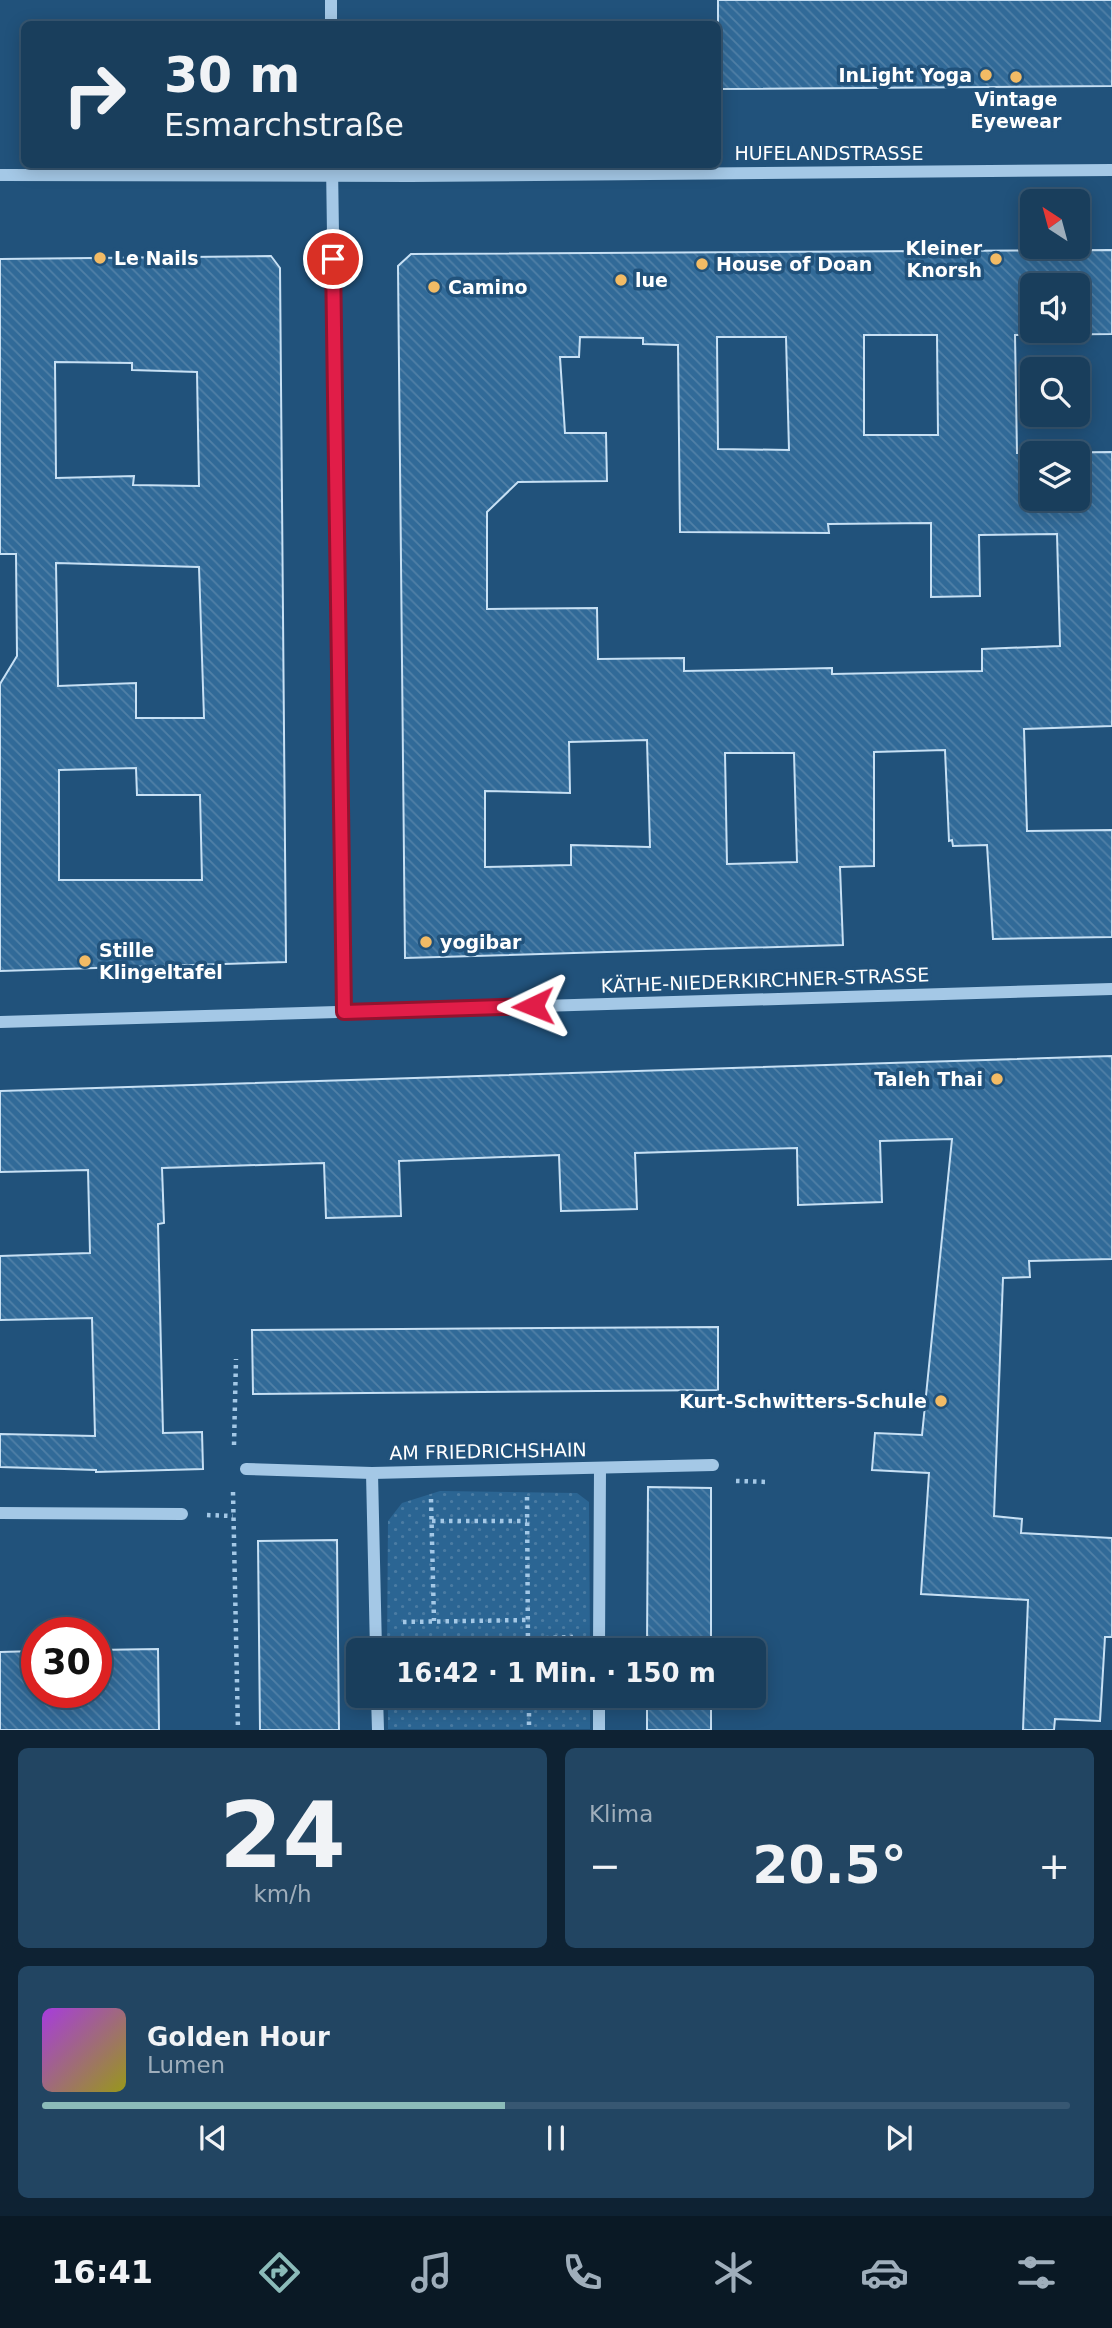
<!DOCTYPE html>
<html lang="de">
<head>
<meta charset="utf-8">
<style>
  :root { --surface:#193e5c; --page:#224562; --text:#f1f3f6; --muted:#9faebb; --line:#375772; --accent:#8bbbb9 }
  body { margin:0; font-family:"DejaVu Sans",sans-serif; background:var(--page); color:var(--text); height:100vh; display:flex; flex-direction:column; font-size:26px; white-space:nowrap }
  * { box-sizing:border-box; margin:0 }
  p { font-size:23px; color:var(--muted) }
  .icon { flex:none; width:38px; height:38px; fill:none; stroke:currentColor; stroke-width:2; stroke-linecap:round; stroke-linejoin:round }
  .map { position:relative; height:1730px; overflow:hidden }
  .drawer { display:flex; flex-direction:column; gap:18px; padding:18px; background:#0e2233; flex:1 }
  .drawer>* { flex:none }
  .guide { position:absolute; left:21px; top:21px; width:700px; height:147px; border-radius:10px; box-shadow:0 4px 18px #0003,0 0 0 2px var(--line); background:#193e5c; color:var(--text); overflow:hidden }
  .needle { width:46px; rotate:324deg }
  .tools { position:absolute; left:1020px; top:189px; display:grid; gap:14px }
  .tools a { display:grid; place-items:center; width:70px; height:70px; border-radius:10px; background:var(--surface); box-shadow:0 4px 18px #0003,0 0 0 2px var(--line); font-size:35px }
  .speed { position:absolute; left:21px; top:1617px; display:flex; gap:14px; font-size:35px; font-weight:700; text-align:center }
  .speed>* { display:grid; place-content:center; width:91px; height:91px; border-radius:50%; background:var(--surface); box-shadow:0 4px 18px #0003,0 0 0 2px var(--line); line-height:1 }
  .speed .limit { border:10px solid #d22; background:#fff; color:#111 }
  .pin { position:absolute; display:grid; place-items:center; width:60px; height:60px; color:#fff; margin:-30px; border:4px solid #fff; border-radius:50%; box-shadow:0 2px 7px #0007 }
  .me { position:absolute; width:77px; margin:-38px; rotate:268deg; stroke-linejoin:round; filter:drop-shadow(0 0 5px #0008) }
  .turn { display:flex; align-items:center; gap:24px; height:147px; padding:0 28px; font-size:32px }
  .turn .icon { width:91px; height:91px; stroke-width:2.5 }
  .turn b { display:block; font-size:49px; line-height:60px }
  .big { font-size:52px; font-weight:700; line-height:1.1 }
  .drawer .card { flex:1; display:flex; flex-direction:column; justify-content:center; gap:10px; min-width:0; padding:0 24px; border-radius:10px; background:var(--page) }
  .drawer .dial { align-items:center; gap:0 }
  .dial b { font-size:91px; line-height:1 }
  .song { display:flex; align-items:center; gap:21px }
  .cover { width:84px; height:84px; border-radius:10px; background:linear-gradient(135deg,hsl(280 70% 55%),hsl(60 70% 35%)) }
  .played { height:7px; border-radius:4px; background:linear-gradient(90deg,var(--accent) 45%,var(--line) 45%) }
  .keys { display:flex; justify-content:space-around; direction:ltr }
  .heat { display:flex; justify-content:space-between; align-items:center; font-size:38px; direction:ltr }
  .drawer .tiles { flex:1; display:grid; gap:18px; grid-template-columns:1fr 1fr }
  .card:last-child { grid-column:span 2 }
  .trip { position:absolute; left:346px; top:1638px; width:420px; height:70px; border-radius:10px; background:var(--surface); box-shadow:0 4px 18px #0003,0 0 0 2px var(--line); font-weight:700; line-height:70px; text-align:center }
  .tab-bar { display:flex; height:112px; justify-content:space-around; align-items:center; background:#0a1925; color:var(--muted) }
  .tab-bar .icon { width:49px; height:49px }
  .tab-bar .on { color:var(--accent) }
  .tab-bar b { font-size:32px; color:var(--text) }
  .map>svg:first-child { display:block }
</style>
</head>
<body>
<div class="map">
<svg width="1112" height="1730" viewBox="0 0 1112 1730">
  <defs>
    <pattern id="green-dots" width="8" height="8" patternUnits="userSpaceOnUse" patternTransform="scale(1.75)"><rect width="8" height="8" fill="#2b6593"/><path d="M2 2h.1M6 6h.1" fill="none" stroke="#4b7ca3" stroke-width="1.8" stroke-linecap="round"/></pattern>
    <pattern id="building-back-hatch" width="6" height="6" patternUnits="userSpaceOnUse" patternTransform="scale(1.75)"><rect width="6" height="6" fill="#316a98"/><path d="M-1 5l2 2M0 0l6 6M5-1l2 2" fill="none" stroke="#5080a7"/></pattern>
  </defs>
  <rect width="100%" height="100%" fill="#21527b"/>
  <!-- green -->
  <g fill="url(#green-dots)">
    <polygon points="440,1491 577,1493 589,1502 590,1650 387,1650 388,1521 402,1503"/>
    <rect x="388" y="1696" width="202" height="33"/>
  </g>
  <!-- building -->
  <g fill="url(#building-back-hatch)" stroke="#c7e0f4" stroke-width="2" fill-rule="evenodd">
    <polygon points="718,0 1112,0 1112,86 718,89"/>
    <path d="M1112,250V334L1015,335L1017,453L1112,452V726L1024,729L1027,831L1112,830V937L993,939L987,845L953,846L952,840L949,841L945,750L874,752V866L840,867L843,945L405,958L398,266L411,254ZM1032,285H1078V331H1032ZM864,335H937L938,435H864ZM580,337L643,338V344L678,345L680,532L829,533L828,524L931,523V597L980,596L979,535L1057,534L1060,646L982,649V671L832,674V668L684,671V658L598,659L597,608L487,609V512L518,482L607,481L606,433H565L560,357H579ZM717,337H786L789,450L718,449ZM1032,453H1078V499H1032ZM647,740L650,847L571,845V865L485,867V791L570,793L569,742ZM725,753H794L797,862L727,864Z"/>
    <path d="M271,256L280,268L286,962L0,971V684L17,656L16,554H0V259ZM55,362L132,363V370L197,372L199,486L133,485L134,476L56,478ZM56,563L199,567L204,718H136V683L58,686ZM136,768L137,795H200L202,880H59V770Z"/>
    <polygon points="1112,1056 1112,1259 1029,1261 1030,1277 1003,1278 994,1516 1022,1519 1021,1533 1112,1538 1112,1637 1105,1637 1100,1721 1055,1719 1054,1730 1023,1730 1028,1600 921,1594 929,1473 872,1470 875,1433 922,1435 952,1139 880,1141 882,1202 798,1205 797,1148 635,1153 637,1209 603,1210 561,1211 559,1155 399,1161 401,1216 326,1218 324,1163 162,1168 164,1223 158,1224 163,1433 202,1432 203,1469 96,1472 96,1470 0,1467 0,1434 95,1436 92,1318 0,1320 0,1256 90,1253 88,1170 0,1172 0,1091"/>
    <polygon points="718,1327 718,1390 253,1394 252,1330"/>
    <polygon points="648,1487 711,1488 711,1650 647,1650"/>
    <polygon points="337,1540 339,1730 260,1730 258,1541"/>
    <polygon points="158,1649 159,1730 0,1730 0,1652 37,1651 37,1692 96,1692 96,1650"/>
    <rect x="647" y="1696" width="64" height="34"/>
  </g>
  <g fill="none" stroke-linecap="round" stroke-linejoin="round">
    <!-- path -->
    <g stroke="#a4c8e6" stroke-width="4.5" stroke-dasharray="3.5 5" stroke-linecap="butt">
      <polyline points="234,1445 236,1359"/>
      <polyline points="736,1481 769,1482"/>
      <polyline points="233,1492 238,1730"/>
      <polyline points="527,1497 528,1650"/>
      <polyline points="431,1499 434,1621"/>
      <polyline points="207,1515 233,1516"/>
      <polyline points="432,1521 527,1521"/>
      <polyline points="403,1622 528,1620"/>
      <polyline points="528,1639 573,1637"/>
      <polyline points="529,1696 529,1730"/>
    </g>
    <!-- minor -->
    <g stroke="#a4c8e6" stroke-width="12">
      <polyline points="331,0 331,24"/>
      <polyline points="332,164 344,1012"/>
      <polyline points="0,175 410,176 1112,170"/>
      <polyline points="0,1022 1112,989"/>
      <polyline points="246,1469 372,1473 713,1465"/>
      <polyline points="372,1473 376,1650"/>
      <polyline points="0,1513 182,1514"/>
      <polyline points="599,1650 600,1468"/>
      <polyline points="377,1696 378,1730"/>
      <polyline points="599,1730 599,1696"/>
    </g>
  </g>
  <g fill="none" stroke-linecap="round" stroke-linejoin="round">
    <defs>
      <polyline id="route" points="333,259 344,1012 533,1006"/>
    </defs>
    <!-- route casing -->
    <use href="#route" stroke="#92132f" stroke-width="18"/>
    <!-- route -->
    <use href="#route" stroke="#e11d48" stroke-width="12"/>
  </g>
  <!-- markers -->
  <g fill="#f2bb65" stroke="#21527b" stroke-width="2.5">
    <circle cx="986" cy="75" r="7"/>
    <circle cx="1016" cy="77" r="7"/>
    <circle cx="100" cy="258" r="7"/>
    <circle cx="996" cy="259" r="7"/>
    <circle cx="702" cy="264" r="7"/>
    <circle cx="621" cy="280" r="7"/>
    <circle cx="434" cy="287" r="7"/>
    <circle cx="426" cy="942" r="7"/>
    <circle cx="85" cy="961" r="7"/>
    <circle cx="997" cy="1079" r="7"/>
    <circle cx="941" cy="1401" r="7"/>
  </g>
  <g text-anchor="middle" dominant-baseline="central" stroke-width="7" stroke-linejoin="round" paint-order="stroke">
    <!-- poi labels -->
    <g font-size="19" font-weight="bold" fill="#fff" stroke="#21527b" text-anchor="start">
      <text x="972" y="75" text-anchor="end">InLight Yoga</text>
      <text x="1016" y="99" text-anchor="middle">Vintage<tspan x="1016" dy="22">Eyewear</tspan></text>
      <text x="982" y="248" text-anchor="end">Kleiner<tspan x="982" dy="22">Knorsh</tspan></text>
      <text x="114" y="258">Le Nails</text>
      <text x="716" y="264">House of Doan</text>
      <text x="635" y="280">lue</text>
      <text x="448" y="287">Camino</text>
      <text x="440" y="942">yogibar</text>
      <text x="99" y="950">Stille<tspan x="99" dy="22">Klingeltafel</tspan></text>
      <text x="983" y="1079" text-anchor="end">Taleh Thai</text>
      <text x="927" y="1401" text-anchor="end">Kurt-Schwitters-Schule</text>
    </g>
    <!-- street labels -->
    <g font-size="19" fill="#fff" stroke="#21527b">
      <text x="829" y="153">HUFELANDSTRASSE</text>
      <text transform="translate(765 980) rotate(-2)">KÄTHE-NIEDERKIRCHNER-STRASSE</text>
      <text transform="translate(488 1451) rotate(-1)">AM FRIEDRICHSHAIN</text>
    </g>
  </g>
</svg>
<div class="tools">
<a><svg class="needle" viewBox="-14 -14 28 28"><path d="M0-13l5 13h-10z" fill="#e53935"/><path d="M0 13l5-13h-10z" fill="#9faebb"/></svg></a>
<a><svg class="icon" aria-label="sound" viewBox="0 0 24 24"><path d="M4 9h4l5-4v14l-5-4H4zM17 9q2 3 0 6"/></svg></a>
<a><svg class="icon" aria-label="search" viewBox="0 0 24 24"><circle cx="10" cy="10" r="6"/><path d="M15 15l6 6"/></svg></a>
<a><svg class="icon" aria-label="layers" viewBox="0 0 24 24"><path d="M12 4l9 5-9 5-9-5zM3 14l9 5 9-5"/></svg></a>
</div>
<div class="speed"><div class="limit">30</div></div>
<div class="pin" style="left:333px;top:259px;background:#d93025"><svg class="icon" aria-label="arrive" viewBox="0 0 24 24"><path d="M6 21V4h12l-3 4 3 4H6"/></svg></div>
<svg class="me" style="left:533px;top:1006px" viewBox="-20 -20 40 40"><path d="M0-17L14 15 0 8-14 15z" fill="#e11d48" stroke="#fff" stroke-width="4"/></svg>
<div class="trip">16:42 · 1 Min. · 150 m</div>
<div class="guide">
<div class="turn"><svg class="icon" aria-label="right" viewBox="0 0 24 24"><path d="M7 20v-9h11M14 6l5 5-5 5"/></svg><div><b>30 m</b>Esmarchstraße</div></div>
</div>
</div>
<section class="drawer">
<div class="tiles">
<div class="card dial"><b>24</b><p>km/h</p></div>
<div class="card"><p>Klima</p>
<div class="heat"><a>−</a><b class="big">20.5°</b><a>+</a></div>
</div>
<div class="card">
<div class="song"><i class="cover"></i><div><b>Golden Hour</b><p>Lumen</p></div></div>
<div class="played"></div>
<div class="keys"><svg class="icon" aria-label="previous" viewBox="0 0 24 24"><path d="M18 5L8 12l10 7zM5 5v14"/></svg><svg class="icon" aria-label="pause" viewBox="0 0 24 24"><path d="M8 5v14M16 5v14"/></svg><svg class="icon" aria-label="next" viewBox="0 0 24 24"><path d="M6 5l10 7-10 7zM19 5v14"/></svg></div>
</div>
</div>
</section>
<nav class="tab-bar">
<b>16:41</b>
<svg class="icon on" aria-label="directions" viewBox="0 0 24 24"><path d="M12 3l9 9-9 9-9-9zM9 14v-3h6M13 9l2 2-2 2"/></svg>
<svg class="icon" aria-label="music" viewBox="0 0 24 24"><path d="M9 18V5l10-2v13"/><circle cx="6" cy="18" r="3"/><circle cx="16" cy="16" r="3"/></svg>
<svg class="icon" aria-label="phone" viewBox="0 0 24 24"><path d="M5 4h4l2 5-3 2q2 4 5 5l2-3 5 2v4C11 20 4 13 5 4z"/></svg>
<svg class="icon" aria-label="climate" viewBox="0 0 24 24"><path d="M12 3v18M4 7l16 10M4 17L20 7"/></svg>
<svg class="icon" aria-label="car" viewBox="0 0 24 24"><path d="M5 17H2v-5l4-1 3-4h7l3 4 3 1v5h-3M9 17h6M6 11h13"/><circle cx="7" cy="17" r="2"/><circle cx="17" cy="17" r="2"/></svg>
<svg class="icon" aria-label="filters" viewBox="0 0 24 24"><path d="M4 7h16M4 17h16"/><circle cx="9" cy="7" r="2"/><circle cx="15" cy="17" r="2"/></svg>
</nav>
</body>
</html>
